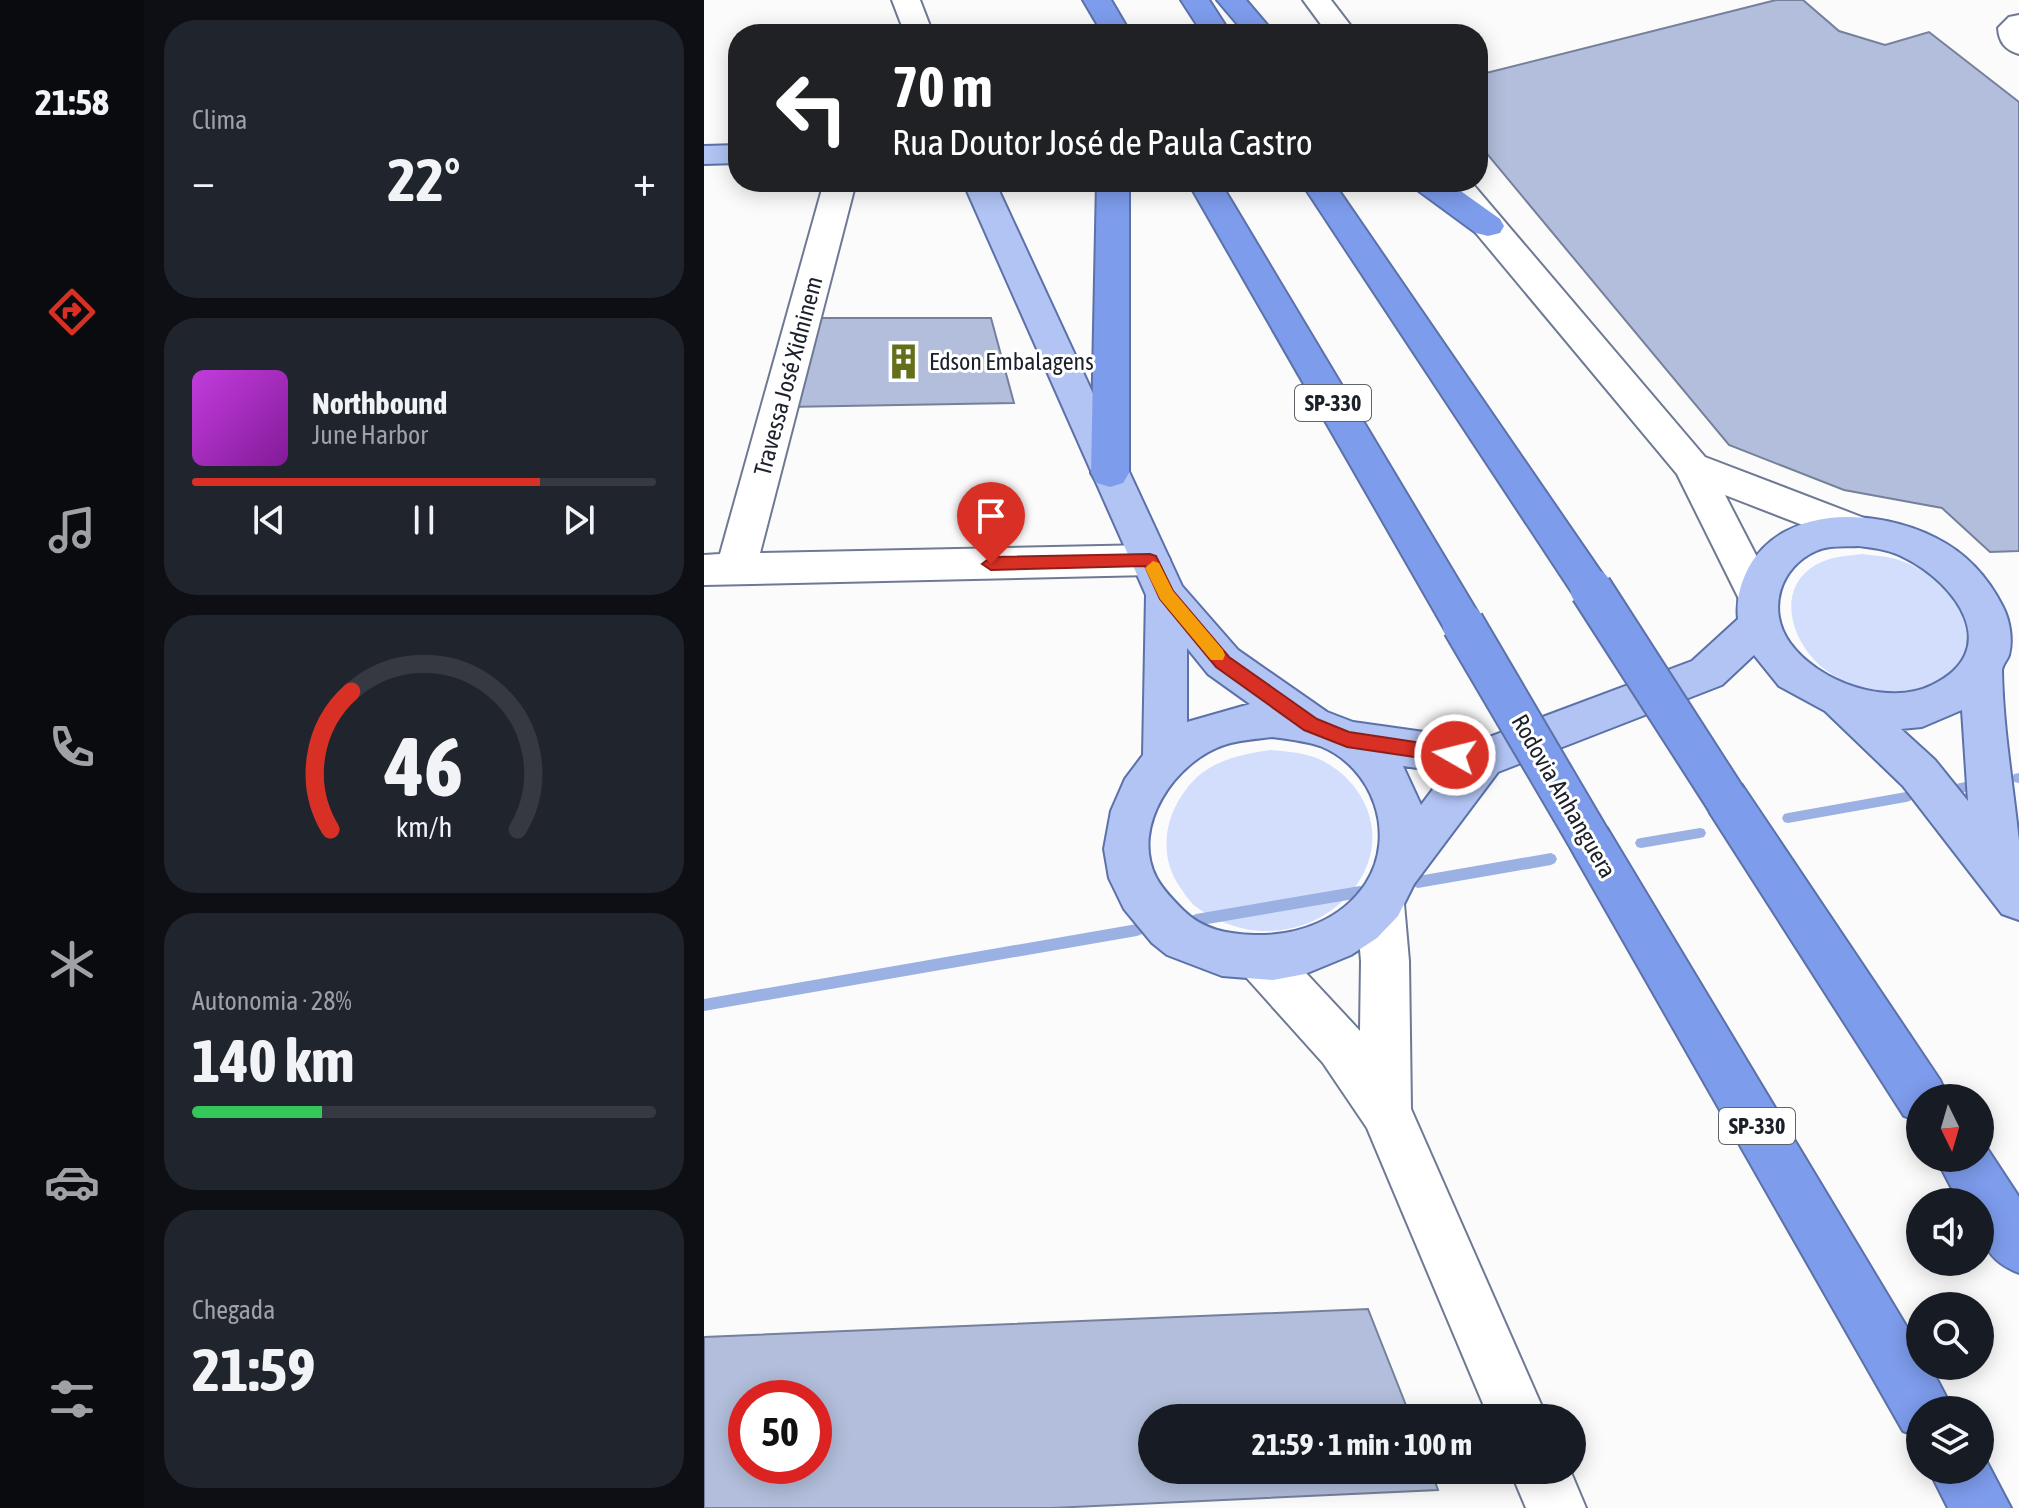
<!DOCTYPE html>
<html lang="pt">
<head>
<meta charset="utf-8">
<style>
  :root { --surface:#171b24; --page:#20242c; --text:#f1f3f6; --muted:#9ea1a6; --line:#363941; --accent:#d93025 }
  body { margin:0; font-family:"Asap Condensed",sans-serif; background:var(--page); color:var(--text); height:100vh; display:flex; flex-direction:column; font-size:30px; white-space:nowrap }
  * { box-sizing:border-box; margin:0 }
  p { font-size:26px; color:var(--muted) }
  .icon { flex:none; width:44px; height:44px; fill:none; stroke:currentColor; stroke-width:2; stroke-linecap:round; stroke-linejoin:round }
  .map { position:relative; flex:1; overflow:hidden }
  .drawer { display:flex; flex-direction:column; gap:20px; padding:20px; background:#0d0f14; width:560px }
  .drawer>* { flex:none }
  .top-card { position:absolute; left:24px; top:24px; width:760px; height:168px; border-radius:32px; box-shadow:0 4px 20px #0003; background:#202124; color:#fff; overflow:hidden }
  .needle { width:52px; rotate:175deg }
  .buttons { position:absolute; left:1202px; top:1084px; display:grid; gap:16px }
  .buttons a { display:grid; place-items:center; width:88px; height:88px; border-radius:50%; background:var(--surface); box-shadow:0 4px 20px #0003; font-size:40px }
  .speed { position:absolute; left:24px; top:1380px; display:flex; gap:16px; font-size:40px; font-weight:700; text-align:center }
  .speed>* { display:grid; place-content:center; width:104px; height:104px; border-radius:50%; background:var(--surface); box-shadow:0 4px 20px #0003; line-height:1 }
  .speed .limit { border:12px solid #d22; background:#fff; color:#111 }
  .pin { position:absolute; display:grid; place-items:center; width:68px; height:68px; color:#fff; margin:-82px -34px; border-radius:50% 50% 50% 0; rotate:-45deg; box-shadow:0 0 8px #0007 }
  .pin .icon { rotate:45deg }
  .me { position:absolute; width:88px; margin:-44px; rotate:278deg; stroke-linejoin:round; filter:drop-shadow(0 0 6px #0008) }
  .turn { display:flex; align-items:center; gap:28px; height:168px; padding:0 32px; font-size:36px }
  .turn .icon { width:104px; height:104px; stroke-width:2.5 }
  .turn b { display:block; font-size:56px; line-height:68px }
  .big { font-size:60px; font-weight:700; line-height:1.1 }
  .drawer .card { flex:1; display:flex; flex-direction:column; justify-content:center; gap:12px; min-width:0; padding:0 28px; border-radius:32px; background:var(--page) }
  .drawer .dial { align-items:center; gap:0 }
  .dial svg { height:208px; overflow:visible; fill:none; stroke:var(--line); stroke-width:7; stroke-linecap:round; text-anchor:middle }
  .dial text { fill:var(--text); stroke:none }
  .song { display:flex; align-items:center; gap:24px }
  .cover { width:96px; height:96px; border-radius:12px; background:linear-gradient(135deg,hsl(290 70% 55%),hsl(290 70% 35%)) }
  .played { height:8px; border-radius:4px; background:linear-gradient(90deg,var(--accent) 75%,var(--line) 75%) }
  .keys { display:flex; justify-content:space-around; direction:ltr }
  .heat { display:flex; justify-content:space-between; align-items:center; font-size:44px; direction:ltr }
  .charge { height:12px; border-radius:6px; background:linear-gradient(90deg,#34c759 28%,var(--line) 0) }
  .trip { position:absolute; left:434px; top:1404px; width:448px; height:80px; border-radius:40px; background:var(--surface); box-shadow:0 4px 20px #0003; font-weight:700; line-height:80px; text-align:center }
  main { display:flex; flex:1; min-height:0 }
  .tabs { display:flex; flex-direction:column; width:144px; justify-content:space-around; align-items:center; background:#090b0e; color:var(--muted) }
  .tabs .icon { width:56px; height:56px }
  .tabs .current { color:var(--accent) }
  .tabs b { font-size:36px; color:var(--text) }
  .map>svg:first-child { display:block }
</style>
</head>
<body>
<main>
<nav class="tabs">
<b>21:58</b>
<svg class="icon current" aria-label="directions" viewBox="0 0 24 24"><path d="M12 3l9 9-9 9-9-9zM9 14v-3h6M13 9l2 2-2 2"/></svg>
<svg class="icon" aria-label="music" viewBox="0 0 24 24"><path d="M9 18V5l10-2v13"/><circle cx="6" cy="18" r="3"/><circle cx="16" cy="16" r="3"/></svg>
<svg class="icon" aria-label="phone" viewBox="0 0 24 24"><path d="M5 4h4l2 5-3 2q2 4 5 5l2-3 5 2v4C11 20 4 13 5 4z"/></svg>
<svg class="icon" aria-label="climate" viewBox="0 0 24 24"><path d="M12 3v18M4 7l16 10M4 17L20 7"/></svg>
<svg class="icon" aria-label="car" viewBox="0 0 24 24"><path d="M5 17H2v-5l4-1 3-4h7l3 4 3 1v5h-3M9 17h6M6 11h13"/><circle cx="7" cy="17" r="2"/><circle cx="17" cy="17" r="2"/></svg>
<svg class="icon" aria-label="filters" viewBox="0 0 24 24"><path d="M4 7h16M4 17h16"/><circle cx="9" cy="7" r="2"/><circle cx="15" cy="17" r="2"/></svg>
</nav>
<section class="drawer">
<div class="card"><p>Clima</p>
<div class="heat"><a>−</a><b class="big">22°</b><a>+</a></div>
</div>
<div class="card">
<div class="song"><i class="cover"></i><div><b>Northbound</b><p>June Harbor</p></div></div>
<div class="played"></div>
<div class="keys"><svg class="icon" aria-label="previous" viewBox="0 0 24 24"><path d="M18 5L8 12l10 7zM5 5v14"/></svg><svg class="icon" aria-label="pause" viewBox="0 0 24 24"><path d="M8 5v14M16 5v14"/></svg><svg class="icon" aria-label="next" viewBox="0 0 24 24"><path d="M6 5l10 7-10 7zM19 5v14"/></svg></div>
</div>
<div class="card dial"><svg viewBox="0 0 100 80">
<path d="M14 69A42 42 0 1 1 86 69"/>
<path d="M14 69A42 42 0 0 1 22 16" stroke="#d93025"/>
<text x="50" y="56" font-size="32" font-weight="700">46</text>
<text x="50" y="72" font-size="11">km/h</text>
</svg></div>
<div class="card"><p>Autonomia · 28%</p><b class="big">140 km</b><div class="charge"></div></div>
<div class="card"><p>Chegada</p><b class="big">21:59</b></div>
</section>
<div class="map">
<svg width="1315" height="1508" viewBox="0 0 1315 1508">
  <rect width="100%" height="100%" fill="#fbfbfb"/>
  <!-- green -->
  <g fill="#d2defc">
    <path d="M1159,554C1171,556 1184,556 1195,560C1236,574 1286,616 1260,663C1253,676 1237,687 1222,690C1189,695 1152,692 1123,671C1082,641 1067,575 1129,558C1138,556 1149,555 1159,554Z"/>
    <path d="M566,750C578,751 591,752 603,755C620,759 637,771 648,784C702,849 640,930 565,931C539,932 511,921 491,906C485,901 480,893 476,887C451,851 463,806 493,777C513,759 541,754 566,750Z"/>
  </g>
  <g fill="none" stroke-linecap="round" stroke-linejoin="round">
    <!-- stream -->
    <g fill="#9bb0e3" fill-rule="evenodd">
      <polygon points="1315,773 1315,783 1310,782 1308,778 1310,774"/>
      <polygon points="1266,781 1270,782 1272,786 1270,790 1251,794 1247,793 1245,789 1247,785"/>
      <polygon points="1202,792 1206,793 1208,797 1206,801 1202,802 1084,823 1080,822 1078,818 1080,814 1084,813"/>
      <polygon points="996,828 1000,829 1002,833 1000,837 996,838 937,848 933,847 931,843 933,839 937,838"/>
      <polygon points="847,853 851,855 853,859 851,863 847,865 714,888 709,886 708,882 709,878 714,876"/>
      <polygon points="656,886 661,888 662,892 661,896 656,898 492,926 487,924 486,920 487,916 492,914"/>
      <polygon points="433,924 438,926 440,930 438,934 433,936 0,1011 0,999"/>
    </g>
  </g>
  <!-- building -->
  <g fill="#b2bedb" stroke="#75809b" stroke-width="2" fill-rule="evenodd">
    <polygon points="1072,0 1099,0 1135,31 1181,45 1225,32 1315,102 1315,551 1286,552 1238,508 1140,490 1025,445 774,143 774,75"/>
    <polygon points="113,318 287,318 310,403 82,407"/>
    <path d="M664,1309L707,1418H448V1470H727L734,1490L348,1508H0V1337ZM42,1398H110V1466H42Z"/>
  </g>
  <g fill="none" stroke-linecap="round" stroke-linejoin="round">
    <defs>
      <g id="minor">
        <polygon points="188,0 216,0 229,34 201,34"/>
        <polygon points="599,0 627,0 653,34 624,34"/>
        <path d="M1315,15V54C1301,50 1295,42 1294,28L1305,17Z"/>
        <polygon points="120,182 152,182 56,553 446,545 460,549 466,560 460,571 446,575 0,585 0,555 16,554"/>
        <polygon points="734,182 767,182 1001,457 1168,521 1174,531 1168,541 1154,546 1140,541 1021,495 1072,594 1066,605 1052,610 1038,605 973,474 772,233"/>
        <polygon points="676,883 693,889 700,904 705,961 707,1109 843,1418 785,1418 663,1128 619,1063 541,976 534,960 541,944 558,938 575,944 656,1031 657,961 652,904 659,889"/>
        <polygon points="806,1470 866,1470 882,1508 822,1508"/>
      </g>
      <g id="major">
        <polygon points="34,145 34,163 0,164 0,146"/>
        <path d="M259,182H291L478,586L534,650L623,712L649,722L777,740L988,661L1034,619C1032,600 1036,584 1045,567C1081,503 1175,509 1232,538C1262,553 1284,577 1299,607C1306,621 1309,640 1305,655C1303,661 1298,665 1298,671C1299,728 1309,784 1315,841C1315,867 1315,894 1315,920L1298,914L1199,786L1121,711L1075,686L1050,655L1018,685L794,772L710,884L694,916L673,938L647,955L601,974L569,980L518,976L463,955L448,943L420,909L405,878L400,849L407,811L421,779L439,755L442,595ZM1154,546C1170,548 1187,550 1201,558C1253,584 1300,650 1228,685C1184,707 1114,682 1086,643C1062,610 1076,567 1112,551C1124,545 1140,547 1154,546ZM483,648L504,674L546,704L483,722ZM1258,710L1264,801L1231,760L1197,729L1218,727ZM568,737C584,739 601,741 616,746C669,767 693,834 662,883C638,920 594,936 551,935C524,934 499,930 479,910C469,900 458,889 452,877C426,826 472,761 520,745C535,740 552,739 568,737ZM699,766L742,772L717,805Z"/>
      </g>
      <g id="highway">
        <polygon points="379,0 407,0 427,34 399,34"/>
        <polygon points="477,0 505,0 527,34 499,34"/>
        <polygon points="513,0 542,0 571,34 542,34"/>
        <polygon points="393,182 425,182 425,473 419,483 406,487 393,483 387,473"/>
        <polygon points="484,182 516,182 774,613 780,624 774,635 759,640 744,635"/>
        <polygon points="597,182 629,182 901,578 907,589 901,600 887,605 873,600"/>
        <polygon points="707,182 744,182 796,219 800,226 796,233 784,236 772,233 712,189"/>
        <polygon points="1022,780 1038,785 1236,1080 1244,1098 1216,1098 1216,1122 1200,1116 1006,813 1000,799 1006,785"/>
        <polygon points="887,822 903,828 1216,1349 1216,1366 1226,1366 1249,1410 1216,1410 1216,1437 1199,1431 871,856 864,842 871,828"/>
        <path d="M1277,1139L1315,1197V1273C1279,1259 1276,1238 1276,1202H1255L1232,1158H1276Z"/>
        <polygon points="1276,1449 1307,1508 1244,1508 1225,1470 1276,1470"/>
      </g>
    </defs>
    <!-- minor casing -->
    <use href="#minor" stroke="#6e7994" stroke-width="4"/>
    <!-- major casing -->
    <use href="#major" stroke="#5b71a8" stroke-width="4"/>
    <!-- highway casing -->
    <use href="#highway" stroke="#5b71a8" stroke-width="4"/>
    <!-- minor -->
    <use href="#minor" fill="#fff" fill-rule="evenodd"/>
    <!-- major -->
    <use href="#major" fill="#b1c4f4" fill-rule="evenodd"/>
    <!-- highway -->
    <use href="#highway" fill="#7d9cec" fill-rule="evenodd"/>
    <defs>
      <g id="highway-bridge">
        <polyline points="887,589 1022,799"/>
        <polyline points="759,624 887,842"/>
      </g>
    </defs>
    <!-- highway-bridge casing -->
    <use href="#highway-bridge" stroke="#5b71a8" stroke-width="45" stroke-linecap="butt"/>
    <!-- highway-bridge -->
    <use href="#highway-bridge" stroke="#7d9cec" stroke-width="41"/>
  </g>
  <!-- route -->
  <polygon fill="#d93025" stroke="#8d1f18" stroke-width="2" points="446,554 452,556 469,591 525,657 613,719 645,732 751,748 757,750 760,755 757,761 751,763 643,747 600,730 512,667 456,599 441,566 287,570 278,564 287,557"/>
  <!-- slow -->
  <polygon fill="#f59e0b" points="449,561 455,563 469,591 519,650 521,655 519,660 507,660 456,599 441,568"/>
  <!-- icons -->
  <defs>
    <symbol id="building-bare" viewBox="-9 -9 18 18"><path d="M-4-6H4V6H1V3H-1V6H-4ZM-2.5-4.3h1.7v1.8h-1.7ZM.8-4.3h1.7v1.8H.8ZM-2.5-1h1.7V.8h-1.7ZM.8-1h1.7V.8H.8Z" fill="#637019" stroke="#fff" stroke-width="2.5" paint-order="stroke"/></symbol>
  </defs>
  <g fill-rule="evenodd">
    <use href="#building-bare" x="174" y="336" width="51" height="51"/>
  </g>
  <g text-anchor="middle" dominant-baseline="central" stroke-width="6" stroke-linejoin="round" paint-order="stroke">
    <!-- shield labels -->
    <g fill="#fff" stroke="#5f636a" stroke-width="2">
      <rect x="591" y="385" width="76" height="36" rx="6"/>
      <rect x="1015" y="1108" width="76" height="36" rx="6"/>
    </g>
    <g font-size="22" font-weight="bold" fill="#1b202a">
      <text x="629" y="403">SP-330</text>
      <text x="1053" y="1126">SP-330</text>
    </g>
    <!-- poi labels -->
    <g font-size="24" fill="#1b202a" stroke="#fff" text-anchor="start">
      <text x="225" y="361">Edson Embalagens</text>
    </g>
    <!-- street labels -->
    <g font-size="24" fill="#1b202a" stroke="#fff">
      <text transform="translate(84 376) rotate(-75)">Travessa José Xidninem</text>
      <text transform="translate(860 796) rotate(60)">Rodovia Anhanguera</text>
    </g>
  </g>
</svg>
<div class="buttons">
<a><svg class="needle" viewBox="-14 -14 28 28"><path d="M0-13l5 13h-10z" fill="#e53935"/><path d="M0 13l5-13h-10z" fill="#9ea1a6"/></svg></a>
<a><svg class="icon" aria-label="sound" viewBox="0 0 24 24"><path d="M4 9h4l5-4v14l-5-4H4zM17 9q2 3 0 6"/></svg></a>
<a><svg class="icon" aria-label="search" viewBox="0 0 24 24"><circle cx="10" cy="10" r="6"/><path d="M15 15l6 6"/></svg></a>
<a><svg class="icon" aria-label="layers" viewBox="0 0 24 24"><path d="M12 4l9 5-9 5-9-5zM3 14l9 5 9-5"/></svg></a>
</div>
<div class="speed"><div class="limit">50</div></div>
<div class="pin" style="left:287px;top:564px;background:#d93025"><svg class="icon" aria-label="arrive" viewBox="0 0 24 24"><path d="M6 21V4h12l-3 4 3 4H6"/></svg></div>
<svg class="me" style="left:751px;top:755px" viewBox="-20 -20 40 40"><circle r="17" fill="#d93025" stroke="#fff" stroke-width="3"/><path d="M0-11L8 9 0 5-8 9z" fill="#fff"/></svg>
<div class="trip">21:59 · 1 min · 100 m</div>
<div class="top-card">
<div class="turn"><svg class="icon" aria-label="left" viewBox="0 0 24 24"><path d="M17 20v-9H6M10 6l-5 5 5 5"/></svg><div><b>70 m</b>Rua Doutor José de Paula Castro</div></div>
</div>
</div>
</main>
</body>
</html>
